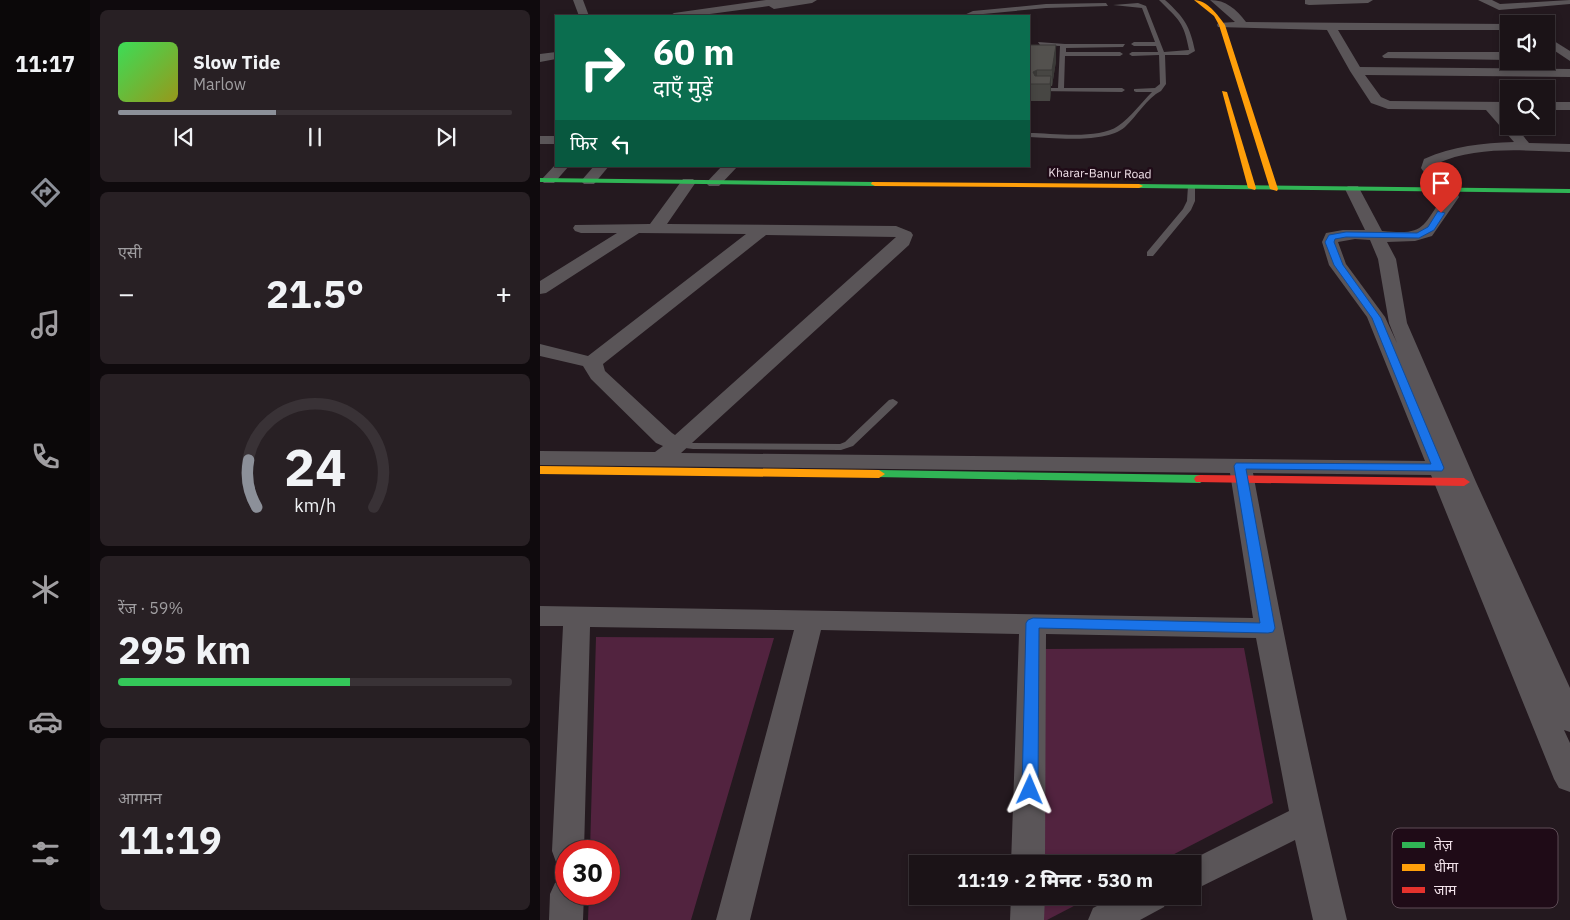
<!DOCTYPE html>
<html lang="hi">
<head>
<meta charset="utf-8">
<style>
  :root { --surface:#1b1317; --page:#282024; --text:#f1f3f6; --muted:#a09ea1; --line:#393236; --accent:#8c9099 }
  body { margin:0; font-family:"IBM Plex Sans","Noto Sans Devanagari",sans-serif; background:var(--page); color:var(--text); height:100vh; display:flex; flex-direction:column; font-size:19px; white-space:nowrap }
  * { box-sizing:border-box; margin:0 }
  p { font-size:16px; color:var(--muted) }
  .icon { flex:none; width:28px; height:28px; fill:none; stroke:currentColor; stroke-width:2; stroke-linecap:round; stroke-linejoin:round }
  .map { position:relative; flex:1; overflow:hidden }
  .side { display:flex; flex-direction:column; gap:10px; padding:10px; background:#0f0a0d; width:450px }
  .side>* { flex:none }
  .top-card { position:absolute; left:15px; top:15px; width:475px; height:152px; border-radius:0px; box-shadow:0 2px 8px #0003,0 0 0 1px var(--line); background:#0b6e4f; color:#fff; overflow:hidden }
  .fabs { position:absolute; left:960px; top:15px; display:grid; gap:10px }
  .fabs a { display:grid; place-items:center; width:55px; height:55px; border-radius:0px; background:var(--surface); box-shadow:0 2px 8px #0003,0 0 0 1px var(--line); font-size:25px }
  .speed { position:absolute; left:15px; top:840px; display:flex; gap:10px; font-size:25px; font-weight:700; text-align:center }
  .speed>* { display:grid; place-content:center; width:65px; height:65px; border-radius:50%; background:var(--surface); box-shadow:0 2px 8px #0003,0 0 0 1px var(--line); line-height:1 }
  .speed .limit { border:8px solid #d22; background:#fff; color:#111 }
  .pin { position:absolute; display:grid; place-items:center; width:42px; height:42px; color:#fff; margin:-51px -21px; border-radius:50% 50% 50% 0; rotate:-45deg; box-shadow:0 0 5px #0007 }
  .pin .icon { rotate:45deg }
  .me { position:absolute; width:55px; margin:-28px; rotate:1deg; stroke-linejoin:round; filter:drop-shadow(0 0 4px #0008) }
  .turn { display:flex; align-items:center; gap:18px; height:105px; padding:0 15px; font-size:22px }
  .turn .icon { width:65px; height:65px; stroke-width:2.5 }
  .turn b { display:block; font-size:35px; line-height:42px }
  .then { display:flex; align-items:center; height:48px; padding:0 15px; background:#0003; gap:10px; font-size:19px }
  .big { font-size:38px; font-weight:800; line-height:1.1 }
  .side .tile { flex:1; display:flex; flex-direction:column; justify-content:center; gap:8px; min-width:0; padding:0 18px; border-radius:8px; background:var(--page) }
  .side .dial { align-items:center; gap:0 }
  .dial svg { height:130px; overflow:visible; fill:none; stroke:var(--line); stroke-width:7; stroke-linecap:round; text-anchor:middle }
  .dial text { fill:var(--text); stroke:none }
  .song { display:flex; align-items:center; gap:15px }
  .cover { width:60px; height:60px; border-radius:8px; background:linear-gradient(135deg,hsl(130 70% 55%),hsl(60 70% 35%)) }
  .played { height:5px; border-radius:2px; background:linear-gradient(90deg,var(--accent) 40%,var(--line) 40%) }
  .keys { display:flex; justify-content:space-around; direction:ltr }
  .heat { display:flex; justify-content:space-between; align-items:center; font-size:28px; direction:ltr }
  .charge { height:8px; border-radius:4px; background:linear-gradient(90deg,#34c759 59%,var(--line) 0) }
  .trip { position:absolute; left:369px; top:855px; width:292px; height:50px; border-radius:0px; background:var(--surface); box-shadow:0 2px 8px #0003,0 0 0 1px var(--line); font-weight:800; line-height:50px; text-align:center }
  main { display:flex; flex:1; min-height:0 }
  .tab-bar { display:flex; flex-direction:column; width:90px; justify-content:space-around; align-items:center; background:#0b0809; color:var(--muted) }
  .tab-bar .icon { width:35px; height:35px }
  .tab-bar .active { color:var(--accent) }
  .tab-bar b { font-size:22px; color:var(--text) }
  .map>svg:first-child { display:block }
</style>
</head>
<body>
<main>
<nav class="tab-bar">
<b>11:17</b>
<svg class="icon active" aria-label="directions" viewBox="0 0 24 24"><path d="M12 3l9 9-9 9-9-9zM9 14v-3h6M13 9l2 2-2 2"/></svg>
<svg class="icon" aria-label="music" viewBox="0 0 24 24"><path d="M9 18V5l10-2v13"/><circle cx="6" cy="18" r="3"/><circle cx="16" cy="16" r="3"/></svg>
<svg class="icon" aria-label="phone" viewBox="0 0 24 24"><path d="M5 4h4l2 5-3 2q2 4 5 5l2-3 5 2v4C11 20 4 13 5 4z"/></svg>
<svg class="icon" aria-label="climate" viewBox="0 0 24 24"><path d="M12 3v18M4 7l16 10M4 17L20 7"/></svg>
<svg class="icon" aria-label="car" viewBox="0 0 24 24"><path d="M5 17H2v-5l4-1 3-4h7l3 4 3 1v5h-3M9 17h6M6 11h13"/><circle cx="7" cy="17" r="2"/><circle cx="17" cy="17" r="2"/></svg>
<svg class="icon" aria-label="filters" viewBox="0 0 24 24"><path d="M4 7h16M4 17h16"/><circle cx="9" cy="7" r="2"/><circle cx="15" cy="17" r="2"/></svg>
</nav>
<section class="side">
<div class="tile">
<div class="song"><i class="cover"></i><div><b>Slow Tide</b><p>Marlow</p></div></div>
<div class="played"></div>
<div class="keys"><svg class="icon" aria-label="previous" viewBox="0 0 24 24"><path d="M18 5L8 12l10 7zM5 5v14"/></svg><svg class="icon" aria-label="pause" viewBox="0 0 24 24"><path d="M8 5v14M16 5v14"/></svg><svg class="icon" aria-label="next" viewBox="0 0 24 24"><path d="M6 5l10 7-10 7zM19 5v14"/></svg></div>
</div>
<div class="tile"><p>एसी</p>
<div class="heat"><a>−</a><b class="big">21.5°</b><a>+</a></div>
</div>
<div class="tile dial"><svg viewBox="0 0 100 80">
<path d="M14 69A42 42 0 1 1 86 69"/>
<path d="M14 69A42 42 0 0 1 9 40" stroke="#8c9099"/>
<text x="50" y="56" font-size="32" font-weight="700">24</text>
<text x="50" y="72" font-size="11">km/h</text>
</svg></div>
<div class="tile"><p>रेंज · 59%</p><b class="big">295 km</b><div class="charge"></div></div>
<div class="tile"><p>आगमन</p><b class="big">11:19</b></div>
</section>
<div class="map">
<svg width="1030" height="920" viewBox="0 0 1030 920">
  <rect width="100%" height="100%" fill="#24191f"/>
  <!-- green -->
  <g fill="#52233f">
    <polygon points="56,637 234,638 151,920 48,920 49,894 69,894 69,851 50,851"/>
    <polygon points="704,648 733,803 615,864 499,864 501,649"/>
    <polygon points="498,896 553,896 507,920 498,920"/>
  </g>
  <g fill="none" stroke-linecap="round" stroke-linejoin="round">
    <!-- lane -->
    <g fill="#5a5558" fill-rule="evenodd">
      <path d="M619,0H625C644,17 650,26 655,51L648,55H625L626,84L621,91C607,98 597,116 585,127C565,144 514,138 489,137V133C513,133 558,140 578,126C591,117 601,103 612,92H596L594,91V89L615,88L620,84L619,55L592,56L589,54L592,52H618L616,46H594L591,44L594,42H615L602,8L573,5L598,3L606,6L624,52L649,50C644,22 639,20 619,0Z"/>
      <polygon points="566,3 568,6 506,8 422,16 433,11 506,4"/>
      <polygon points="498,42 525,44 585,44 583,47 526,48 526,52 580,52 583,54 580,56 525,56 524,88 582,88 585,90 582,92 495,91 495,89 497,88 518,88 520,46 500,45"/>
      <polygon points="648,186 655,188 655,201 651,210 613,256 607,256 607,252 643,209 647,201"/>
      <polygon points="353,399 358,402 357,404 313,446 301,450 153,449 137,447 131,444 137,441 153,443 300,444 305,442 349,400"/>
    </g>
    <!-- street -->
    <g fill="#5a5558" fill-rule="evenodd">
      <polygon points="33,0 43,0 49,16 39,16"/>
      <polygon points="226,0 277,0 272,3 234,9 229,6 155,16 129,16 134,13"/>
      <path d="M670,0C686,0 696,9 706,22L969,24V30H798L820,67L1030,69V77L825,75L841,97L850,101L969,102V110H960L969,119V126H975L989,143L1030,144V152C985,151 938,145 896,164L895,168C903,178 915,185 919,197L892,236L875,241L847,242L856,259L867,323L936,482L1030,688V732L1024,730L1030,743V792L1019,788L1014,779L891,475L713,473C741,623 771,772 807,920H773L755,840L652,891V864H643L749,811L716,638L506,634L505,864H471L479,634L281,630L210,920H176L254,630L50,627L44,851H26V865L16,862L12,851L23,626H0V606L713,618L690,473L0,465V451L115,452L123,446L116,443L51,379L43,366L0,356V344L48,356L206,234L99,233L6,293L0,294V281L77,233H41L35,231L33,228L35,225L110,224L143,179H153L156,182L127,224L356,226L371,232L373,235L369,245L141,453L885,461L827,317L789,265L782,242L786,233L803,230H825L805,189L808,186H818L842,231C884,235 881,229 903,197C901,189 886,176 881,168L884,159C913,146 942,143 974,142L946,110L848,109L831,103L810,71L787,30L678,27L677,25L678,23L695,22ZM226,235L356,237L135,435L132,433L65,371L63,364ZM815,239L830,240L838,259L849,323L857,343L845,317L806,264L798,242Z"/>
      <polygon points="765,0 833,0 828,3 769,5 765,4"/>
      <polygon points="938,0 952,0 960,4 1030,0 1030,4 959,10"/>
      <polygon points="1006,36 1030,51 1030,61 1006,45"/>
      <polygon points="16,52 16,59 0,62 0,54"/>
      <polygon points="848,52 969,52 969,60 844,58 842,56"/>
      <rect x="1006" y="102" width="24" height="8"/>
      <rect x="0" y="136" width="16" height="8"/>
      <polygon points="16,164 16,166 29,166 14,183 4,183 1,180"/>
      <polygon points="54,166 69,166 54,184 44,184 41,181"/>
      <polygon points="182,166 198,166 179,186 169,186 166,183"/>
      <polygon points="26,878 26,894 44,894 43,920 9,920 10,894 15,883"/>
      <polygon points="471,896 505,896 504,920 470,920"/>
      <polygon points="577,896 629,896 624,907 600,920 548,920 553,908"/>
    </g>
    <!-- fast -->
    <g fill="#30b455" fill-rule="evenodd">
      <polygon points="0,178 335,182 339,184 335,186 0,182"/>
      <polygon points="596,184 1030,189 1030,193 599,188 596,188"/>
      <polygon points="339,470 660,475 666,479 660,483 335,477 333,474"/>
    </g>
    <!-- slow -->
    <g fill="#ff9f0a" fill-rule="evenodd">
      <path d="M654,0C667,0 678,15 685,25L738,189L737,191L730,189L679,25L674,16Z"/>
      <polygon points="682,91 687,92 716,188 715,190 708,188"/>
      <polygon points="332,182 599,184 603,186 599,188 335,186 331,184"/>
      <polygon points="0,466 339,470 345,474 339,478 0,474"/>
    </g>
    <!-- jam -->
    <polygon fill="#e5322d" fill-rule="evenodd" points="660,475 924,478 930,482 924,486 656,482 654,479 656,476"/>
  </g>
  <!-- wall -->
  <polygon fill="#474643" points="489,45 516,61 512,86 511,86 510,101 489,101"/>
  <!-- shaded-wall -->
  <g fill="#3a3937">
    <polygon points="516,45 516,61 512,86 512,70"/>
    <polygon points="497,70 497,84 493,72"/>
    <polygon points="511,76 511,93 510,101 510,84"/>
  </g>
  <!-- building -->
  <polygon fill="#53514e" stroke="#3a3937" points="489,45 516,45 512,70 497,70 493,72 495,76 511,76 510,84 489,84"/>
  <!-- route -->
  <polygon fill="#1a73e8" stroke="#114b97" points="898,211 905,213 894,230 879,238 806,237 795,239 794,242 803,265 841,318 904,468 902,471 706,469 735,628 733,632 728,633 499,628 498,790 495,795 490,797 484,795 482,790 486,623 488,620 493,618 720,623 694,466 696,463 891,464 832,318 794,265 785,242 789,235 806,232 877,233 888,227"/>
  <g text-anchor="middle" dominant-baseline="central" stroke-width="5" stroke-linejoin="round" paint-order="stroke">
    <!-- far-street labels -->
    <g font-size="12" fill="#f2e2ea" stroke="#1f0b17">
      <text transform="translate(560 173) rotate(1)">Kharar-Banur Road</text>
    </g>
  </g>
  <!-- legend -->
  <rect x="852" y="828" width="166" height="80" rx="8" fill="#1f0b17" stroke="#5e4c56" stroke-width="1"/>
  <rect x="862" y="842" width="23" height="6" fill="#30b455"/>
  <rect x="862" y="864" width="23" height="7" fill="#ff9f0a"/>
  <rect x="862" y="887" width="23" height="6" fill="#e5322d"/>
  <g font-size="14" fill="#f2e2ea">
    <text x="894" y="850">तेज़</text>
    <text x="894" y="872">धीमा</text>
    <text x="894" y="895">जाम</text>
  </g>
</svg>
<div class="fabs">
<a><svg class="icon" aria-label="sound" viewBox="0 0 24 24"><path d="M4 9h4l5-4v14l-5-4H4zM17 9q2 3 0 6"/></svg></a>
<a><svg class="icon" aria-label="search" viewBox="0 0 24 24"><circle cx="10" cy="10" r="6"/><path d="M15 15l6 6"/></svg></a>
</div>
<div class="speed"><div class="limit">30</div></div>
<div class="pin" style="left:901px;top:213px;background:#d93025"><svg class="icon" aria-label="arrive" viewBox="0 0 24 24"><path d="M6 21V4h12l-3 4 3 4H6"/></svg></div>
<svg class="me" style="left:490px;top:790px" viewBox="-20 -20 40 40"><path d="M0-17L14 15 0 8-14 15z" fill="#1a73e8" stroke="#fff" stroke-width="4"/></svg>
<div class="trip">11:19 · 2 मिनट · 530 m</div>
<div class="top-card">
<div class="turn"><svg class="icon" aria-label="right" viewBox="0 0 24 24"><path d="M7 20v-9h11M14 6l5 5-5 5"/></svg><div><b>60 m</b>दाएँ मुड़ें</div></div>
<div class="then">फिर<svg class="icon" aria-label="left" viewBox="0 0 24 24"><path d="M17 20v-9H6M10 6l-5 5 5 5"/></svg></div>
</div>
</div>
</main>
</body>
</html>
